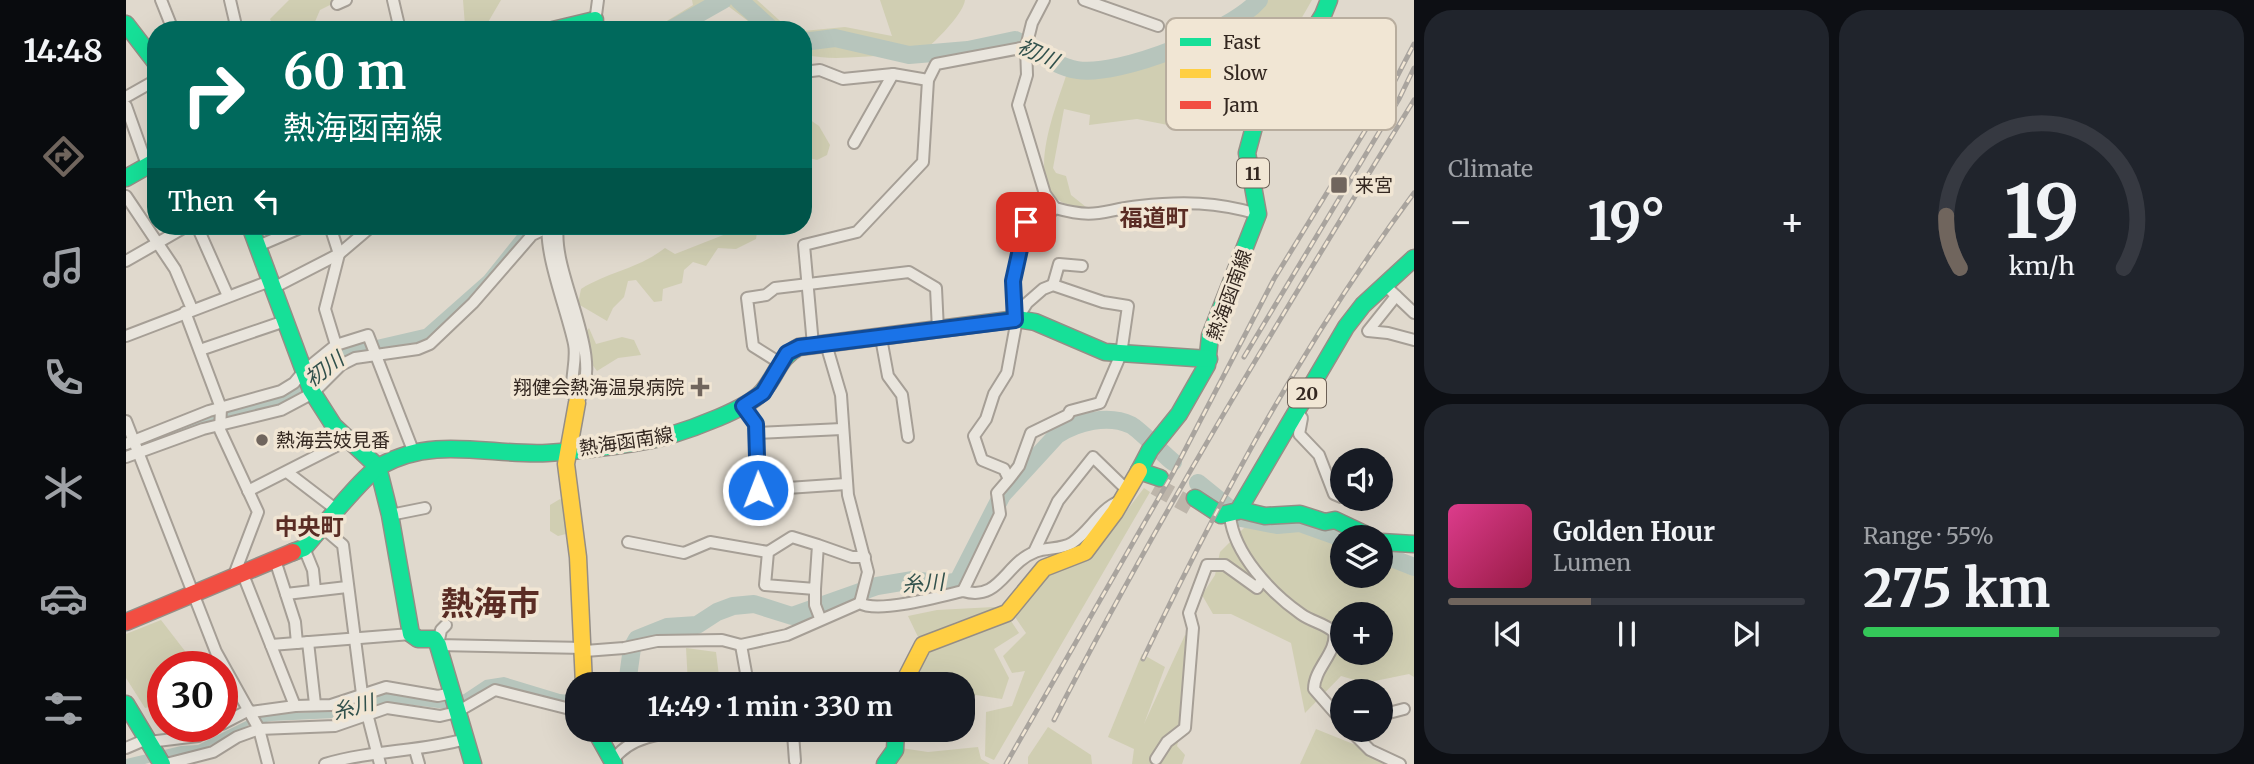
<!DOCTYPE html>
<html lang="en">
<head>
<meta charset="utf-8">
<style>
  :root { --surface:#171b24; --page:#20242c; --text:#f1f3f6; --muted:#9ea1a6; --line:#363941; --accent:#70655d }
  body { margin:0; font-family:Merriweather,"Noto Sans JP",serif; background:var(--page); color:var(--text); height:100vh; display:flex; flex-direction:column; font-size:26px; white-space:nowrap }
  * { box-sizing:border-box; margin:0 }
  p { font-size:23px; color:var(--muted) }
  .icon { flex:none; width:38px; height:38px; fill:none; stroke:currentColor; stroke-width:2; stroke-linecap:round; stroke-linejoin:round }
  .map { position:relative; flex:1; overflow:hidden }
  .drawer { display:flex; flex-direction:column; gap:10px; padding:10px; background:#0d0f14; width:840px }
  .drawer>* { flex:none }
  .hud { position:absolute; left:21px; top:21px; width:665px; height:214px; border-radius:28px; box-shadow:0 7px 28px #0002; background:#00695c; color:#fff; overflow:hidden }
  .buttons { position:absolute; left:1204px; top:448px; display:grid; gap:14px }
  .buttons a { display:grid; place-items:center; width:63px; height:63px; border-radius:50%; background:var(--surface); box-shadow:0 7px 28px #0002; font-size:35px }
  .speed { position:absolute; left:21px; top:651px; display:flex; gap:14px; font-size:35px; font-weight:700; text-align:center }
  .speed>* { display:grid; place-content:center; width:91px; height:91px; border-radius:50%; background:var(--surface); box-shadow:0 7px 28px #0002; line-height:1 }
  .speed .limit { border:10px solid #d22; background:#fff; color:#111 }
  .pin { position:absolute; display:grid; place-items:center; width:60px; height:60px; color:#fff; margin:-30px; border-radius:14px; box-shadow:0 4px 10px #0006 }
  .me { position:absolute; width:77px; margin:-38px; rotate:359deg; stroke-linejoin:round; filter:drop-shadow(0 0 5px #0008) }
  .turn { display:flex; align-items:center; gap:24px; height:147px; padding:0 21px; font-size:32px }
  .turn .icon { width:91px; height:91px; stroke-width:2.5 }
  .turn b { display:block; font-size:49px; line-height:60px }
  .then { display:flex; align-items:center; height:66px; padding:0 21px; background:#0003; gap:14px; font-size:26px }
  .big { font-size:52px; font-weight:700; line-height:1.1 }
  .drawer .widget { flex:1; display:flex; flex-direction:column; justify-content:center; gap:10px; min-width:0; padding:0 24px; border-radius:28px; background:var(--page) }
  .drawer .dial { align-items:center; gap:0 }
  .dial svg { height:182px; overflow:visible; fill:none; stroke:var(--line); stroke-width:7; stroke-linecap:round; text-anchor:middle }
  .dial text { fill:var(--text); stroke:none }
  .song { display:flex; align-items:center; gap:21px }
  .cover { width:84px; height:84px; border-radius:10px; background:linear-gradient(135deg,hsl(330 70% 55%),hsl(340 70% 35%)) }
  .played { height:7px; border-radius:4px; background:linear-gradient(90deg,var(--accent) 40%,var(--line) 40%) }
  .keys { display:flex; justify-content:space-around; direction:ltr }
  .heat { display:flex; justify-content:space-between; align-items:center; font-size:38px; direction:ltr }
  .charge { height:10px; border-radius:5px; background:linear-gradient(90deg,#34c759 55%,var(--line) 0) }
  .drawer .tiles { flex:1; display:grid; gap:10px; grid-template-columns:repeat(2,1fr) }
  .trip { position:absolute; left:439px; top:672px; width:410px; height:70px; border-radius:28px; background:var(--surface); box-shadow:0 7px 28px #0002; font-weight:700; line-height:70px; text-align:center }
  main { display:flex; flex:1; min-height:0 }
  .menu { display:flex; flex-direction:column; width:126px; justify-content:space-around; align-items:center; background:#090b0e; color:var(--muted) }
  .menu .icon { width:49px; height:49px }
  .menu .selected { color:var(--accent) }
  .menu b { font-size:32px; color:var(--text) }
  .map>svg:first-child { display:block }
</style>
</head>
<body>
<main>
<nav class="menu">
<b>14:48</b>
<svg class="icon selected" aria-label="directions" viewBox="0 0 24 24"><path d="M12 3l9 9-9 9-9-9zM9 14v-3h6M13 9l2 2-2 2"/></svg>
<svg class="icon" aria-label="music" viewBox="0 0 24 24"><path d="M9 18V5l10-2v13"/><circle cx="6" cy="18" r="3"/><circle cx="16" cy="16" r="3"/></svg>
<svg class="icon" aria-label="phone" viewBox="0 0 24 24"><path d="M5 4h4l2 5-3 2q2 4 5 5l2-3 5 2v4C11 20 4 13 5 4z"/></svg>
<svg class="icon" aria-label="climate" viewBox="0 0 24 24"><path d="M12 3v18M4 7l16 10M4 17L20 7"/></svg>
<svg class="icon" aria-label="car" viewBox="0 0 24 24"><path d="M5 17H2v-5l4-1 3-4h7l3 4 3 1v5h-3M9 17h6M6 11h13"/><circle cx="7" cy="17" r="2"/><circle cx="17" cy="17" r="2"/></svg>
<svg class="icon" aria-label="filters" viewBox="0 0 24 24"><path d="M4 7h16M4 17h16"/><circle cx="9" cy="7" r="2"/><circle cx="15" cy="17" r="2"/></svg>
</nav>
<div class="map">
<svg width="1288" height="764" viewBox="0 0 1288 764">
  <rect width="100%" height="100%" fill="#e0d9cd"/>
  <!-- green -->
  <g fill="#d0ceb2" fill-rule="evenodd">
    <polygon points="163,0 214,0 194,10 188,24 190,30 149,30 144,19"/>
    <polygon points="337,0 375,0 361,24 339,26"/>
    <polygon points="566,0 631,0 664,30 634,30 602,6 557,30 526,30 567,5"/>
    <path d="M754,0H839C837,16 802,49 789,58C752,51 713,64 677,54V31L719,27L766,36Z"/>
    <path d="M1135,0H1186L1167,33L1150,53L1131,48L1113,93L1076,118L1047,126L1011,119L963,125L964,115L938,109L927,168L930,173L940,176L945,195L960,207C888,208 928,113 940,76L968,79L1047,55L1070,38L1080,23L1107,13L1117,5L1130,7Z"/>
    <polygon points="677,115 693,126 704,145 701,155 691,160 679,157"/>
    <path d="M602,226H632L630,239L610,249L592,248L580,266L567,262L558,270L556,283L537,289L536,301L528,302L510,280L502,281L498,297L487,308L481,321L452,304L455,289C484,271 510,270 539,248L549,254L605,232Z"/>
    <polygon points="463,328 470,344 496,337 508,340 515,355 492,358 471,371 465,363 460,332"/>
    <polygon points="1018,488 1024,492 868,760 859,756 860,712 886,706 899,671 886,673 877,656 900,633 887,614 922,576 972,548"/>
    <polygon points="434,499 441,504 446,526 440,534 432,536 424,531 424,505"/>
    <path d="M1120,526L1178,527L1216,544V576H1255V561L1288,576V677L1283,674L1239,683L1215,676L1179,713L1165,643L1105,614H1087L1076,595L1089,575L1094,552ZM1216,614H1255V653H1216Z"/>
    <polygon points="868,607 870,609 830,622 793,639 782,616 811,610"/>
    <polygon points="883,618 893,633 868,649 883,678 876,699 850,695 837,700 836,684 791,682 799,655 826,637"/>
    <polygon points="35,620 69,664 86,656 92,667 37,667 37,704 19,708 0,678 0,634"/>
    <polygon points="1059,635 1065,640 1056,728 1051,746 1059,755 1056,764 1006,764 1008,749 982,737 1016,654 1039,667 1018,724"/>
    <polygon points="560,648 590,652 594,684 562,684"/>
    <polygon points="922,727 965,755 966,764 902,764 902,757"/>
    <polygon points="1190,729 1277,764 1174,764"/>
    <polygon points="852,747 855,759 864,764 761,764 775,748 802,752"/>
  </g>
  <!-- water -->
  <g fill="#b7c5bc">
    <polygon points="398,226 406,226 345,298 295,344 216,361 171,398 0,456 0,447 167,388 220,347 298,329 358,276"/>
    <polygon points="378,677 434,694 451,696 451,706 368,684 340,702 320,709 262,702 209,718 146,721 123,725 79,748 19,764 0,764 0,759 55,746 72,745 132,715 205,711 262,693 318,702 338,694 359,680"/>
  </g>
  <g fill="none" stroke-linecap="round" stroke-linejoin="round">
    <!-- river -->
    <g stroke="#b7c5bc" stroke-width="18">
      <polyline points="613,0 646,30"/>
      <polyline points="544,30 597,0"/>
      <path d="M677,42L709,38L783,55L842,50L889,40C910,50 928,66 951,70C993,77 1105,32 1133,0"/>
      <polyline points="1072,483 1104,509"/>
      <polyline points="1115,518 1151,525 1174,523 1216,538"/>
      <polyline points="1255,554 1288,567"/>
      <path d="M501,684L506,648L511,639L541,627L571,625L591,612L607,606L628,604L666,616L751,586L787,580L817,584L832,581L876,495L931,435C951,422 982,414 1005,425C1014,430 1037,454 1047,462"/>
    </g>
    <!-- primary-tunnel -->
    <polyline stroke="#bdb5aa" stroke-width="18" stroke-dasharray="18 9" stroke-linecap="butt" points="1029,486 1065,506"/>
    <defs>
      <g id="street">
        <polyline points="35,0 47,30"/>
        <polyline points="104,0 111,30"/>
        <polyline points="267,0 274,30"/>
        <path d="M918,0L906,23L900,47L901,75L892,105L919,194L929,208C972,220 975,210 1014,206C1056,201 1091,202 1132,214"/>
        <polyline points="958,0 1032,26"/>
        <polyline points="211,4 220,0"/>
        <polyline points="468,30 472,0"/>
        <polyline points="677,72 694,70 717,79 767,74 802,80"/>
        <polyline points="0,97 30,80"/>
        <polyline points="0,106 21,165"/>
        <polyline points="728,143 767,74"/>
        <polyline points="0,196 49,269 66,309"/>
        <polyline points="71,226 102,296"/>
        <path d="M422,226C418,253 442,314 448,344C452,364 440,386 451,403C482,358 425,276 432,226"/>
        <polyline points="132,246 179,226"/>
        <polyline points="0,261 61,226"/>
        <polyline points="927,285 933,264 956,266"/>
        <polyline points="147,288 213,254 246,226"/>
        <polyline points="1265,291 1288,313"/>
        <polyline points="1270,296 1242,331 1262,333 1288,340"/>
        <polyline points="59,312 95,408 94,430 132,512 108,575"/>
        <polyline points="889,319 887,281 900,222 923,214 929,208"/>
        <polyline points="0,336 144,281"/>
        <polyline points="755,338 762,376 776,395 782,437"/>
        <polyline points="700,344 715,395 722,495 742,572 734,603"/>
        <polyline points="210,345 242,335 288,453"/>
        <polyline points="687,345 678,245 731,232 797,162 802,80 810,64 900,47"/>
        <polyline points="74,350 159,321"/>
        <polyline points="654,363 627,346 621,298 640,295 649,288 783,272 810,288 812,330"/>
        <polyline points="617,406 630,424 633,490 720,484"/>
        <polyline points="1170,410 1176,418 1173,434 1193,455 1208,494 1215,497"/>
        <polyline points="0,421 90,652 133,729 142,764"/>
        <polyline points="631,433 716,429"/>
        <polyline points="0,444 83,411 155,391 168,383 178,371 210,345 199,309 213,254 204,226"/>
        <polyline points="0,457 77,429 155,410 187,393 215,365 229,358 292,349 304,344 347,303 406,235 421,228 432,228"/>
        <polyline points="161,472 212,511"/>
        <polyline points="122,491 222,440"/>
        <polyline points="264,515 299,508"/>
        <path d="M1104,516C1108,554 1145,593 1175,614C1186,622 1198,623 1208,632C1212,652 1188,668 1188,689L1216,721"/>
        <polyline points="197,528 217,545 236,694 254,764"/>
        <polyline points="502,542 558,553 584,542 642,552"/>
        <polyline points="692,545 666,537 642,552 639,585 689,589 692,545 726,557 739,557"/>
        <polyline points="178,548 187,570 189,590"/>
        <polyline points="908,552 932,501 967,457 1000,489"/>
        <polyline points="149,560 169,622 171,643"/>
        <polyline points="116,572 169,706"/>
        <polyline points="689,589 689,605 694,618"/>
        <polyline points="837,591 874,514 871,493 883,479 878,469 856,460 848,436 860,419 868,394 881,373 891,319 901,303 917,289 927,285 977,302 1002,306 995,354 974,403 944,411 942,415 905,433 893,466 883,479"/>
        <polyline points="160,594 221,587"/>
        <polyline points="320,625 315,630 312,645 459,648"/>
        <polyline points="182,642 189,704"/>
        <polyline points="145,645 285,634"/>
        <polyline points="615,645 622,684"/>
        <path d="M459,651L498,648L531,641L596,640L615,645L661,635L734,603C751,614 816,596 837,591C874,602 879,563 909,552C920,547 935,550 946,543C965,531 972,510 994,501"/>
        <polyline points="125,712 169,706 205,705 260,687 312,696 326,693"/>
        <polyline points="1255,715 1278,709"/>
        <polyline points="96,724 123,710"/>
        <polyline points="631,730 667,734 669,761"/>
        <polyline points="1224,730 1244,750 1274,764"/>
        <polyline points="23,742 72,736 91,726"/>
        <polyline points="0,748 21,739"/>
        <polyline points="289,750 293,764"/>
        <polyline points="1030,759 1041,742 1059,728 1067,628 1063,613 1081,565 1099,565 1131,588 1135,581"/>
        <path d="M486,762C505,732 546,733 578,730"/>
        <polyline points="40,764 87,752 111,737 133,729 209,726 261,708 314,716 331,712 369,690 452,711"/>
        <path d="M199,764C246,750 292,752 340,739"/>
      </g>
      <g id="fast">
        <polyline points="0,24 30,63"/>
        <polyline points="427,30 469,20"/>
        <polyline points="0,178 30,161"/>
        <polyline points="124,226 185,390 208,426 252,467 264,515 285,634 292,639 308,639 312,645 347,764"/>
        <polyline points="1013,471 1024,450 1053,414 1081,365 1084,336 1132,214 1121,153 1128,127 1197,15 1203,0"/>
        <polyline points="1013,471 1034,478"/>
        <polyline points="1069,498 1095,515 1112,511 1220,327 1237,305 1288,258"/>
        <polyline points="1114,510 1139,516 1174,514 1199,522 1209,520 1245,537"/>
        <polyline points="1255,542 1288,544"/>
        <path d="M167,552L178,548C194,530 237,476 254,466C309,435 364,456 421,453C452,451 512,444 542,436C565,429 622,409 637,391C651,375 653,357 673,347L891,319L909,322L979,352L1083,359"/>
        <polyline points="0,704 36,764"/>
        <polyline points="469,730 488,764"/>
        <polyline points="759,764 769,750 770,730"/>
      </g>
      <g id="slow">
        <polyline points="451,403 440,464 452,557 458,684"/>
        <polyline points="777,684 797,645 881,613 918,568 959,552 989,512 1013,471"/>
      </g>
      <polyline id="jam" points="0,622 167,552"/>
    </defs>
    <!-- street casing -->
    <use href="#street" stroke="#a69f96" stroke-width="14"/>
    <!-- fast casing -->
    <use href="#fast" stroke="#958e86" stroke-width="19"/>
    <!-- slow casing -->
    <use href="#slow" stroke="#958e86" stroke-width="19"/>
    <!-- jam casing -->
    <use href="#jam" stroke="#958e86" stroke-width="19"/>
    <!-- street -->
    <use href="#street" stroke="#e9e5dd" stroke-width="10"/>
    <!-- fast -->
    <use href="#fast" stroke="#16e098" stroke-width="16"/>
    <!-- slow -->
    <use href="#slow" stroke="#ffcf43" stroke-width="16"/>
    <!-- jam -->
    <use href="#jam" stroke="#f24e42" stroke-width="16"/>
    <defs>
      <g id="rail">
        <polyline points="1118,357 1273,99 1288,68"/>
        <path d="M1017,659C1095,496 1180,338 1288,193"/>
        <path d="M928,720C1037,507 1163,304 1288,100"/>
        <polyline points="880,764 1047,473 1148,279 1264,90 1288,44"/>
      </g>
    </defs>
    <!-- rail casing -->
    <use href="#rail" stroke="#a9a49e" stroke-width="5"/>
    <!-- rail -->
    <use href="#rail" stroke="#f1e6d4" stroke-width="2.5" stroke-dasharray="8" stroke-linecap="butt"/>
  </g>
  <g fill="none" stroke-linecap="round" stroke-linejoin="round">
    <defs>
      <polyline id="route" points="632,490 630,424 617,406 637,393 661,353 673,347 889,320 887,281 900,222"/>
    </defs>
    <!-- route casing -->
    <use href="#route" stroke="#114b97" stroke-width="18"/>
    <!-- route -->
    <use href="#route" stroke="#1a73e8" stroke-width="12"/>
  </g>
  <!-- markers -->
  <g fill="#70655d" stroke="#f1e6d4" stroke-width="2.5">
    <rect x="1204" y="176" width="18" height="18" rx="3.5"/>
    <path d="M570.5 376.5h7v7h7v7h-7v7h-7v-7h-7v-7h7z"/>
    <circle cx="136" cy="440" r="7"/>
  </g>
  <g text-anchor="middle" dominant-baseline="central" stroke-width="7" stroke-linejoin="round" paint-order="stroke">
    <!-- shield labels -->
    <g fill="#f1e6d4" stroke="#6c6056" stroke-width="2">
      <rect x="1111" y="158.5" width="32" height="29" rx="5"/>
      <rect x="1162" y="378.5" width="38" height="29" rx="5"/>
    </g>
    <g font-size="18" font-weight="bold" fill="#332720">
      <text x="1127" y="173">11</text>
      <text x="1181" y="393">20</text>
    </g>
    <!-- poi labels -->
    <g font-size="19" fill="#332720" stroke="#f1e6d4" text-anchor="start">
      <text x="1229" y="185">来宮</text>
      <text x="558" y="387" text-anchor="end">翔健会熱海温泉病院</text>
      <text x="150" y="440">熱海芸妓見番</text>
    </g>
    <!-- street labels -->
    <g font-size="19" fill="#332720" stroke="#f1e6d4">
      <text transform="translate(1103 295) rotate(-70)">熱海函南線</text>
      <text transform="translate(500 441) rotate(-9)">熱海函南線</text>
    </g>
    <!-- water labels -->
    <g font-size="21" font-style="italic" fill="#31514c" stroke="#f1e6d4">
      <text transform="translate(912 53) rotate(25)">初川</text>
      <text transform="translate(198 369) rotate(-36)">初川</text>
      <text transform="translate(797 583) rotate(-4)">糸川</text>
      <text transform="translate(227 707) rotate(-15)">糸川</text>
    </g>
    <!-- quarter labels -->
    <g font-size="23" font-weight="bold" fill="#5a2c24" stroke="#f1e6d4">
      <text x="1028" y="217">福道町</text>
      <text x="183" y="526">中央町</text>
    </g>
    <!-- town labels -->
    <g font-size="33" font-weight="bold" fill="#5a2c24" stroke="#f1e6d4">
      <text x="364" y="603">熱海市</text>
    </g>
  </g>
  <!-- legend -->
  <rect x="1040" y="18" width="230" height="112" rx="10" fill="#f1e6d4" stroke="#b8ad9e" stroke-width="2"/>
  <rect x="1054" y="38" width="31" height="8" fill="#16e098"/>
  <rect x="1054" y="69" width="31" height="9" fill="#ffcf43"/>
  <rect x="1054" y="101" width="31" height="8" fill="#f24e42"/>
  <g font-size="19" fill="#332720">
    <text x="1097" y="49">Fast</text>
    <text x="1097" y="80">Slow</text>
    <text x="1097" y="112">Jam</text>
  </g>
</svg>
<div class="buttons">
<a><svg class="icon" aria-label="sound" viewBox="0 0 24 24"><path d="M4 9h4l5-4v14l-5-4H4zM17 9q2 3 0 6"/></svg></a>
<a><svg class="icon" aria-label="layers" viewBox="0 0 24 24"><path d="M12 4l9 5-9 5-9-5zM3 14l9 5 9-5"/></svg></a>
<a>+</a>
<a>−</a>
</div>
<div class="speed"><div class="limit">30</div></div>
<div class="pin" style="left:900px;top:222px;background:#d93025"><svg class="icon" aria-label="arrive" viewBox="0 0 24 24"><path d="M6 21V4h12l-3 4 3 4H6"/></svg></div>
<svg class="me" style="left:632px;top:490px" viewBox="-20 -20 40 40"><circle r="17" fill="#1a73e8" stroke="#fff" stroke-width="3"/><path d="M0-11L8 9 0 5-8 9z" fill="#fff"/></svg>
<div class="trip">14:49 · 1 min · 330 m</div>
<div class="hud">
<div class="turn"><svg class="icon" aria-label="right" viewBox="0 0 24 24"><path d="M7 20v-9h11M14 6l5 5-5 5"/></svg><div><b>60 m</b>熱海函南線</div></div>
<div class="then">Then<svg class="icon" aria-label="left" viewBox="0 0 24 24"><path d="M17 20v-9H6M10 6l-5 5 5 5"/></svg></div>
</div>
</div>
<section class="drawer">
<div class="tiles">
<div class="widget"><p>Climate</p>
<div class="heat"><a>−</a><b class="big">19°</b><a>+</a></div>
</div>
<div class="widget dial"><svg viewBox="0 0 100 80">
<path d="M14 69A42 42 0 1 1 86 69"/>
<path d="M14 69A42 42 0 0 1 8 46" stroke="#70655d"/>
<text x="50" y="56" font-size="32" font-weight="700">19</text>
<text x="50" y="72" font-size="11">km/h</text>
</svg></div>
<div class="widget">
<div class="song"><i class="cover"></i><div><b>Golden Hour</b><p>Lumen</p></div></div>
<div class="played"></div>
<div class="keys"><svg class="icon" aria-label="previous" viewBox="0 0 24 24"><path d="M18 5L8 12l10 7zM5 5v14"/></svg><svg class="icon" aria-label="pause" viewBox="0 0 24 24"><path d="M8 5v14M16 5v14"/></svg><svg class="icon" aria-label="next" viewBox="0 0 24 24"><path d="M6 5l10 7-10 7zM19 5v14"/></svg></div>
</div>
<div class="widget"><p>Range · 55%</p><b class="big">275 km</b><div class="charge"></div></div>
</div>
</section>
</main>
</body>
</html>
